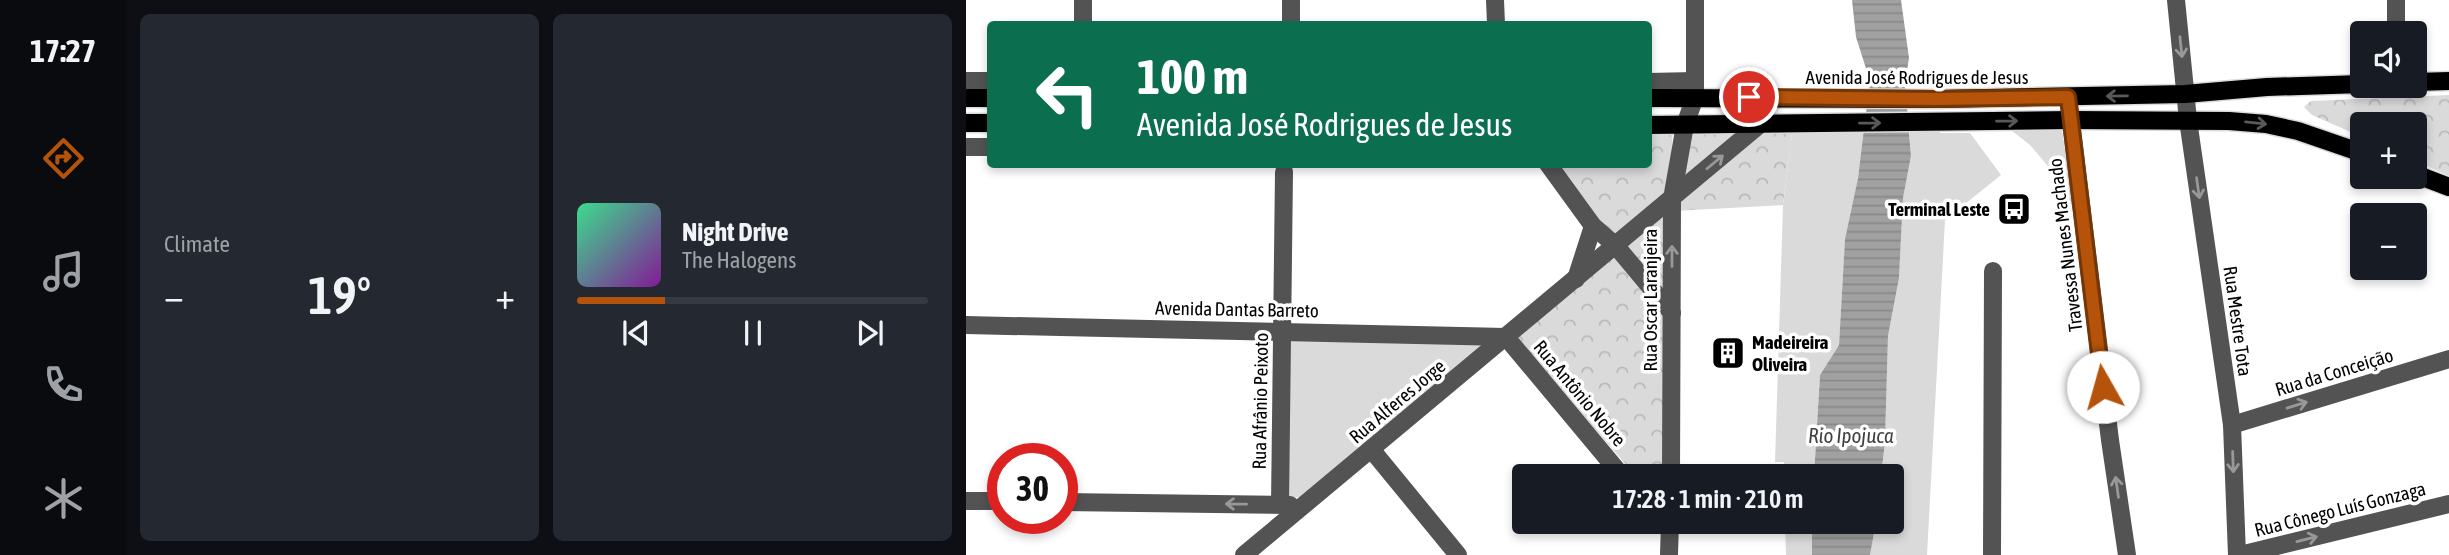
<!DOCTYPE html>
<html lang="en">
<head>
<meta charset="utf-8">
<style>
  :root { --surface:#171b24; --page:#242831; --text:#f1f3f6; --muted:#9ea1a6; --line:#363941; --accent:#b45309 }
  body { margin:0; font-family:"Asap Condensed",sans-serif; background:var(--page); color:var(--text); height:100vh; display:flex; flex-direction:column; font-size:26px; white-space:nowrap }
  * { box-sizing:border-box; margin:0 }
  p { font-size:23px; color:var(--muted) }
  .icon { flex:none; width:38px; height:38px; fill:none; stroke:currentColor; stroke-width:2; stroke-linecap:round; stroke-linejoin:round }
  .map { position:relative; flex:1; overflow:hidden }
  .details { display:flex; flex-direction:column; gap:14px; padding:14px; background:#0d0f14; width:840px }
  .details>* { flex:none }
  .banner { position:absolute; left:21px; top:21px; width:665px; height:147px; border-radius:7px; box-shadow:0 4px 10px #0003; background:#0b6e4f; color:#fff; overflow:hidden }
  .tools { position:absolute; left:1384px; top:21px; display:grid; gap:14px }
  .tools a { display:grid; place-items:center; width:77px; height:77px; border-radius:7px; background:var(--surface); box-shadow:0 4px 10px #0003; font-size:35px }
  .speed { position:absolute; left:21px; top:443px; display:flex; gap:14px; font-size:35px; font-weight:700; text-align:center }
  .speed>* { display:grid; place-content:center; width:91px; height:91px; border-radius:50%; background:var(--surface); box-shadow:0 4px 10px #0003; line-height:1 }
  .speed .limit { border:10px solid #d22; background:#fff; color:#111 }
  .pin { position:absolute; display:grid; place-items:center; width:60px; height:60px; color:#fff; margin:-30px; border:4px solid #fff; border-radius:50%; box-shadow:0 2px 7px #0007 }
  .me { position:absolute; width:77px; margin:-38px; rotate:353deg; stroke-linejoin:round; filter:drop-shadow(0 0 5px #0008) }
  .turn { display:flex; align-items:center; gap:24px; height:147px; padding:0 35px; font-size:32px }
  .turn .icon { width:91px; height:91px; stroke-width:2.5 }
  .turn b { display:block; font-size:49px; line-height:60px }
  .big { font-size:52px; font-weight:600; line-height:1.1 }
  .details .widget { flex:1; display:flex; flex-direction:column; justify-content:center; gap:10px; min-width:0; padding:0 24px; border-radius:10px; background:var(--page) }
  .song { display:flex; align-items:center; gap:21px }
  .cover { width:84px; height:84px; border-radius:10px; background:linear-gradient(135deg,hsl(150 70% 55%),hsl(290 70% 35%)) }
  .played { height:7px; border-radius:4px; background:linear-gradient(90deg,var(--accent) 25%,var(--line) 25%) }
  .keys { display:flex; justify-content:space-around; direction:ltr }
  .heat { display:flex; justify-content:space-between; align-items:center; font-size:38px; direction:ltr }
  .details .tiles { flex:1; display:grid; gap:14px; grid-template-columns:repeat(2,1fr) }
  .trip { position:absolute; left:546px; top:464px; width:392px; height:70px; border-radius:7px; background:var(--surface); box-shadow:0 4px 10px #0003; font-weight:600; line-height:70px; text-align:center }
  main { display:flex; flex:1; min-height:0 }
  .tabs { display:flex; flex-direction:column; width:126px; justify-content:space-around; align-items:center; background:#090b0e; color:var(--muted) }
  .tabs .icon { width:49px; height:49px }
  .tabs .current { color:var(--accent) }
  .tabs b { font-size:32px; color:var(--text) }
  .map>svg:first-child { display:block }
</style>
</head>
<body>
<main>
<nav class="tabs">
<b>17:27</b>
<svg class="icon current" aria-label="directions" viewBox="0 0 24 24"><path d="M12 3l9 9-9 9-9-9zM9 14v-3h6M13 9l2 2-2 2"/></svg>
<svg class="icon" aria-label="music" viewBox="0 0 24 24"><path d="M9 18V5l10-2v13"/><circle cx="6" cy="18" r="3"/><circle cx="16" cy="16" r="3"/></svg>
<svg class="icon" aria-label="phone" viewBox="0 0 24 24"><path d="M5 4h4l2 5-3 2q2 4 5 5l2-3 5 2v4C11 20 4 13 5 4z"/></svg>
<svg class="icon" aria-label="climate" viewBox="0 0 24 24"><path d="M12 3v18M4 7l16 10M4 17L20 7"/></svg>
</nav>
<section class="details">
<div class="tiles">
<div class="widget"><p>Climate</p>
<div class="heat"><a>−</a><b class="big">19°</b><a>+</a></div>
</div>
<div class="widget">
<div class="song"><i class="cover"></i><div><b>Night Drive</b><p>The Halogens</p></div></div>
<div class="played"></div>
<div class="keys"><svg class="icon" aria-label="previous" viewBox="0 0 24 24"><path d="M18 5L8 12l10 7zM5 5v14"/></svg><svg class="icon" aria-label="pause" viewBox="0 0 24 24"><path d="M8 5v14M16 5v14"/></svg><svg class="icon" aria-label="next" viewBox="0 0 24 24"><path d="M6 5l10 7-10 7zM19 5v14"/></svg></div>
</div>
</div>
</section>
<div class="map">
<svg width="1483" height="555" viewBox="0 0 1483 555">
  <defs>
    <pattern id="park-crowns" width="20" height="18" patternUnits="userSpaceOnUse" patternTransform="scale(1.75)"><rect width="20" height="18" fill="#dadada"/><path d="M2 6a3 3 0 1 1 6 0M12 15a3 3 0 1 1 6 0" fill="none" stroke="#b9b9b9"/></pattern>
    <pattern id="water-rules" width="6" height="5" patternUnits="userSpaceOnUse" patternTransform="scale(1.75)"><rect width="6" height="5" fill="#a1a1a1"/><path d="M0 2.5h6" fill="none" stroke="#898989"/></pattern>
  </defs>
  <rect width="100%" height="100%" fill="#fff"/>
  <!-- green -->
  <g fill="#dadada">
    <polygon points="973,122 974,133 1004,133 1035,175 979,220 961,555 904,555 910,522 926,522 926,476 915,476 919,442 922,336 933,278 937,198 945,156 943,123"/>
    <polygon points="900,123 892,178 879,239 873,345 854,375 848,476 818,476 818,462 809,462 817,205 827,126"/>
    <polygon points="1089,124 1096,130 1109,211 1081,165 1064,145 1040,126"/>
    <polygon points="323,337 513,343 516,348 338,497 320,498"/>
    <polygon points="819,522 846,522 846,555 820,555"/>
  </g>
  <!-- park -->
  <g fill="url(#park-crowns)">
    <polygon points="1483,95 1483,176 1449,161 1449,124 1396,124 1396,137 1346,115 1338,107 1345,101"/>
    <polygon points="827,126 817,205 708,211 708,200 795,127"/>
    <polygon points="721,127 789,127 708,195"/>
    <polygon points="683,128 707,128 703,198 650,243 585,165 682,164"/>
    <polygon points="704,203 704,309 653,246"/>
    <polygon points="650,250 703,315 703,476 670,476 547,336"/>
  </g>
  <!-- water -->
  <g fill="url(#water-rules)">
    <polygon points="886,0 935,0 943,58 939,83 945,156 937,198 933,278 922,336 919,442 915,476 848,476 854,375 873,345 879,239 892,178 904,81 890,37"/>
    <polygon points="846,522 910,522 904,555 846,555"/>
  </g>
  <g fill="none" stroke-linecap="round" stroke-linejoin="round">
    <defs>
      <g id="major">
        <polyline points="1449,82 1483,81"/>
        <polyline points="0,98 24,98"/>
        <polyline points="682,98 971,99 1219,94 1301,87 1396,84"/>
        <polyline points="0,123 24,123"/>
        <polyline points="682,125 1105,120 1263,121 1300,124 1332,131 1396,153"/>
        <polyline points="1449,174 1483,187"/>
      </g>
    </defs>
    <!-- major casing -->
    <use href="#major" stroke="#dbdbdb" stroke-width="21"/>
    <!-- minor -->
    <g stroke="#535353" stroke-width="18">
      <polyline points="117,0 117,24"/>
      <polyline points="325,0 325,24"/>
      <polyline points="529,0 530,24"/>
      <polyline points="1210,0 1222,120 1266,425 1271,555"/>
      <polyline points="1430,0 1430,33"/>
      <polyline points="0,81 24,81"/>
      <polyline points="682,82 729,81"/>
      <polyline points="1102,97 1144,440 1161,555"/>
      <polyline points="0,147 24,147"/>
      <polyline points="582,164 627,226 650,246 706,313"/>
      <polyline points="610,279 627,226"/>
      <polyline points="0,325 540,337 656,476"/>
      <polyline points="1266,425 1483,359"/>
      <polyline points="405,449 492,555"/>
      <polyline points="705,476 706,199 719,125 729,97 729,0"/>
      <polyline points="0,501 37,501"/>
      <polyline points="96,502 324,505"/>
      <polyline points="314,504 318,172"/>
      <polyline points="278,555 793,125"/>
      <polyline points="703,555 704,522"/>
      <polyline points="1026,555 1027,271"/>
      <polyline points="1274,555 1483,504"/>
    </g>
    <!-- major -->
    <use href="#major" stroke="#000" stroke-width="18"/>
  </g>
  <!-- one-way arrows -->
  <defs><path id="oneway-shaft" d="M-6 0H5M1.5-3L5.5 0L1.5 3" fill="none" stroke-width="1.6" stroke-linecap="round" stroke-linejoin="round" transform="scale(1.75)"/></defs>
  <g stroke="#989898">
    <use href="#oneway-shaft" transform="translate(1215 47) rotate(84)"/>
    <use href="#oneway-shaft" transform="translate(749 162) rotate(-40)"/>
    <use href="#oneway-shaft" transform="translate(1232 188) rotate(82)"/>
    <use href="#oneway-shaft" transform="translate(706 256) rotate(-90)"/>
    <use href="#oneway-shaft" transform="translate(1331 405) rotate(-17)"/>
    <use href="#oneway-shaft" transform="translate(1267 462) rotate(88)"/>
    <use href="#oneway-shaft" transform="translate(1151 487) rotate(-98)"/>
    <use href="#oneway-shaft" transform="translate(270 504) rotate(-179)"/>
    <use href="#oneway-shaft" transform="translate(1341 539) rotate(-14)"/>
  </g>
  <g stroke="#595959">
    <use href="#oneway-shaft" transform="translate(1151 96) rotate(179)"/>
    <use href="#oneway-shaft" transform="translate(1041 121) rotate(-1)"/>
    <use href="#oneway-shaft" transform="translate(904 123) rotate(-1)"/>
    <use href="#oneway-shaft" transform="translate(1290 123) rotate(6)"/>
  </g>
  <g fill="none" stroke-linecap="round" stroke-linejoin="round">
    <defs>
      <polyline id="route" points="783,97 971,99 1102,97 1137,387"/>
    </defs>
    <!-- route casing -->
    <use href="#route" stroke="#753606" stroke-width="18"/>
    <!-- route -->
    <use href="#route" stroke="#b45309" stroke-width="12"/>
  </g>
  <!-- icons -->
  <defs>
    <symbol id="bus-square" viewBox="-11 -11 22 22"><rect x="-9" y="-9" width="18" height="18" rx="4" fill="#000" stroke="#fff"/><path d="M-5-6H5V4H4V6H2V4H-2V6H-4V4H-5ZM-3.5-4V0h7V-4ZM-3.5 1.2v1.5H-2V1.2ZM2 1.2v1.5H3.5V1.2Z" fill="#fff"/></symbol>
    <symbol id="building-square" viewBox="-11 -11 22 22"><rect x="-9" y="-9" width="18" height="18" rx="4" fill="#000" stroke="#fff"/><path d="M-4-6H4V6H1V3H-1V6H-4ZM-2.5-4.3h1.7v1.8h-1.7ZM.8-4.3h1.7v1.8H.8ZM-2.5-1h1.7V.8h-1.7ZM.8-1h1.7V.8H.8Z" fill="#fff"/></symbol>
  </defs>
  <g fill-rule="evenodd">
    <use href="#bus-square" x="1029" y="190" width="38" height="38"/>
    <use href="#building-square" x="743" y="334" width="38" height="38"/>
  </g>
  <g text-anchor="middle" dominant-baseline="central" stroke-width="7" stroke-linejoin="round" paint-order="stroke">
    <!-- street labels -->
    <g font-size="19" fill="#000" stroke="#fff">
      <text x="951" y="77">Avenida José Rodrigues de Jesus</text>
      <text transform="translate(1099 245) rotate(-97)">Travessa Nunes Machado</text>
      <text transform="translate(684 300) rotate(-90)">Rua Oscar Laranjeira</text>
      <text transform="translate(271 309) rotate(1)">Avenida Dantas Barreto</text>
      <text transform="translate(1272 321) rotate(82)">Rua Mestre Tota</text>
      <text transform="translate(1368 372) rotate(-17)">Rua da Conceição</text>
      <text transform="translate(614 393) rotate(50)">Rua Antônio Nobre</text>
      <text transform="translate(294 401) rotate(-89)">Rua Afrânio Peixoto</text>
      <text transform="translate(431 401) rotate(-40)">Rua Alferes Jorge</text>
      <text transform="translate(1374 509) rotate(-14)">Rua Cônego Luís Gonzaga</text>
    </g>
    <!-- poi labels -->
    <g font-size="19" font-weight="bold" fill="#000" stroke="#fff" text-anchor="end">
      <text x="1024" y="209">Terminal Leste</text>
      <text x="786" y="342" text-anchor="start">Madeireira<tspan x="786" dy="22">Oliveira</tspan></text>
    </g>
    <!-- water labels -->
    <g font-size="21" font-style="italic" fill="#424242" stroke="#fff">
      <text x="885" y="435">Rio Ipojuca</text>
    </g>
  </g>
</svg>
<div class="tools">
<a><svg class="icon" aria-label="sound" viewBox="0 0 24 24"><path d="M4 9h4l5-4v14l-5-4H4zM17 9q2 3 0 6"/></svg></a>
<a>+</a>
<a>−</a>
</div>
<div class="speed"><div class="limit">30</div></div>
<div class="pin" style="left:783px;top:97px;background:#d93025"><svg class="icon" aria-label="arrive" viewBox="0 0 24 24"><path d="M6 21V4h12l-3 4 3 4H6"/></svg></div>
<svg class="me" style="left:1137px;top:387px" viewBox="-20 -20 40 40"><circle r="19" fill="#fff"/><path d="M0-13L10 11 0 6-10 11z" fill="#b45309"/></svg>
<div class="trip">17:28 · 1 min · 210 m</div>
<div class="banner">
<div class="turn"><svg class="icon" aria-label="left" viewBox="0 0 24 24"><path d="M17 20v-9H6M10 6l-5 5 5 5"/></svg><div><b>100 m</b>Avenida José Rodrigues de Jesus</div></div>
</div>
</div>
</main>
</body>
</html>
